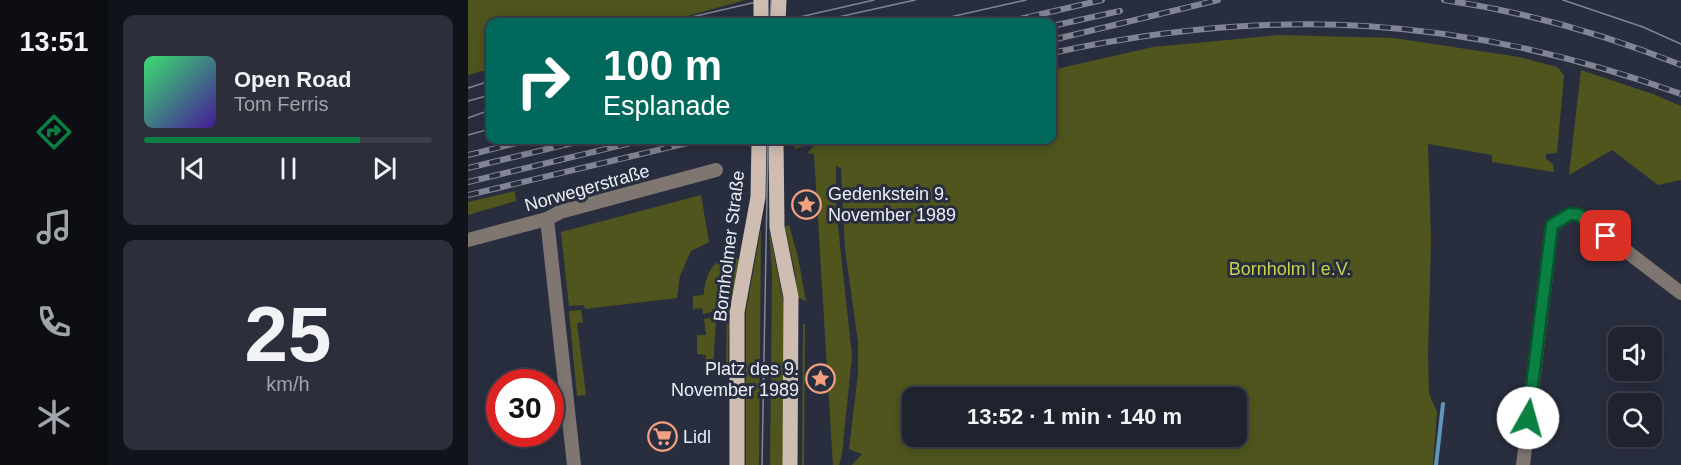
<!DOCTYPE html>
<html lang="en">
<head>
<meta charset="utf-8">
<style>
  :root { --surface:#1f222f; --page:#2c2f3b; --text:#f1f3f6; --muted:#a1a4aa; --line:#3c3f4b; --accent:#0b8043 }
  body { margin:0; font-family:Helvetica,sans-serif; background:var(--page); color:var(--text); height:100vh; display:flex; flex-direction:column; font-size:22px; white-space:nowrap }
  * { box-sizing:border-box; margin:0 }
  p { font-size:20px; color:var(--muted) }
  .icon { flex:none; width:33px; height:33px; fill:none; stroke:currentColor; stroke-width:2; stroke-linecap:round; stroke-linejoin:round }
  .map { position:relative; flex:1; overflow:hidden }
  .sheet { display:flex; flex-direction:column; gap:15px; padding:15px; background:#11131a; width:360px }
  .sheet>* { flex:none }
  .guide { position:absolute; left:18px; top:18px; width:570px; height:126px; border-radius:12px; box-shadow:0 3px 15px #0003,0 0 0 2px var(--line); background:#00695c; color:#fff; overflow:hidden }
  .controls { position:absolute; left:1140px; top:327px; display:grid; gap:12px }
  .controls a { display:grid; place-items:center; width:54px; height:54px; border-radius:12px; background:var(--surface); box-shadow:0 3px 15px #0003,0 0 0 2px var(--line); font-size:30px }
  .speed { position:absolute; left:18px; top:369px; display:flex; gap:12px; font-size:30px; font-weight:700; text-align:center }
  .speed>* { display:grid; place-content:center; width:78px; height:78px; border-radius:50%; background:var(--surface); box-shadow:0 3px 15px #0003,0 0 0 2px var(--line); line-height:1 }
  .speed .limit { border:9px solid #d22; background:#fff; color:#111 }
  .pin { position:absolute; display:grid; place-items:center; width:51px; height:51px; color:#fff; margin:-26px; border-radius:12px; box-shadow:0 3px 9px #0006 }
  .me { position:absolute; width:66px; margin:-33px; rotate:7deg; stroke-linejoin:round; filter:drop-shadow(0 0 4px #0008) }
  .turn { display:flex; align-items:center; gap:21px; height:126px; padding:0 18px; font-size:27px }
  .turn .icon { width:78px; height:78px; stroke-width:2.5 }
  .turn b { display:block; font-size:42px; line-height:51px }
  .sheet .widget { flex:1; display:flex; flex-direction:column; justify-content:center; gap:9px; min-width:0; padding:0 21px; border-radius:12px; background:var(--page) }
  .sheet .dial { align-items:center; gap:0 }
  .dial b { font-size:78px; line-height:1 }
  .song { display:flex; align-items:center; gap:18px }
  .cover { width:72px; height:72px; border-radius:9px; background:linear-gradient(135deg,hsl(140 70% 55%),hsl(260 70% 35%)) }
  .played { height:6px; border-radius:3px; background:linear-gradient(90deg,var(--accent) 75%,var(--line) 75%) }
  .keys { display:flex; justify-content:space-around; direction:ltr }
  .trip { position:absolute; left:434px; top:387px; width:345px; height:60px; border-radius:12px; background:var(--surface); box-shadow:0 3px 15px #0003,0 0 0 2px var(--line); font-weight:600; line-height:60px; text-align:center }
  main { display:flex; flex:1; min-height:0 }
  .dock { display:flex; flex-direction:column; width:108px; justify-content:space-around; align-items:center; background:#0c0e13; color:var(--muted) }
  .dock .icon { width:42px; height:42px }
  .dock .active { color:var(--accent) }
  .dock b { font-size:27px; color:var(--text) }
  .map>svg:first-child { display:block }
</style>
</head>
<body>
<main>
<nav class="dock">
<b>13:51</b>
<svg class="icon active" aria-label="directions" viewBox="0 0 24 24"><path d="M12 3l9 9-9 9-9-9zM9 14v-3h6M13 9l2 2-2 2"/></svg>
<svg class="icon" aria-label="music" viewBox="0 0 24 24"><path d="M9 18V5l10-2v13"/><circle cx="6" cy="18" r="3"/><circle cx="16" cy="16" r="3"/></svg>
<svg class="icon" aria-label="phone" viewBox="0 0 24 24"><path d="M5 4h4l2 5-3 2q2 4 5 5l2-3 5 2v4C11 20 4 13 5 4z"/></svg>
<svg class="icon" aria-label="climate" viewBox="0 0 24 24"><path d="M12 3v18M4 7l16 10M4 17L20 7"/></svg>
</nav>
<section class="sheet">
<div class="widget">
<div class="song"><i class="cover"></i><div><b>Open Road</b><p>Tom Ferris</p></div></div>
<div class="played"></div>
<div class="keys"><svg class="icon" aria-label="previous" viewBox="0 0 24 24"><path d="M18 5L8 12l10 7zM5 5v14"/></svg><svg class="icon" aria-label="pause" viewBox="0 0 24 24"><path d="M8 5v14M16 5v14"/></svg><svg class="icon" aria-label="next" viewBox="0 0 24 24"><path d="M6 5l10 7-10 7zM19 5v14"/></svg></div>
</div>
<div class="widget dial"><b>25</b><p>km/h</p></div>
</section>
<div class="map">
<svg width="1213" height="465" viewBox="0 0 1213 465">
  <rect width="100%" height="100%" fill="#292e3f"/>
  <!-- green -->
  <g fill="#4f551c" fill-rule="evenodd">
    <polygon points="0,0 277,0 198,22 22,22 22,69 0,75"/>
    <path d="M811,35L926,38L1051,57L1089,67L1096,75L1089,153L1078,154V159L1085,164L1086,172L1024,162V155L960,144L963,240L960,354L961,394L969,412L965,465H384L394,454L381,449L390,374V342L377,249L373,168L368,166V208L384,356L374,454L371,465H365L346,154L339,153L346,146V142L327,149L326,140H584V70L685,47ZM444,398H768V436H444Z"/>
    <polygon points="1113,70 1185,94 1213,106 1213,180 1190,185 1144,150 1101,175"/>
    <polygon points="47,191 48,201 0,215 0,202"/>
    <polygon points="233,195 241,242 223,251 212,276 209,298 117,309 116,305 101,306 93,232"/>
    <polygon points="321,225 330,257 338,301 329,297 327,272 317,227"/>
    <polygon points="293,229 291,465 278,465 278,311"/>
    <polygon points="301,229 316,305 315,465 302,465 304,272"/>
    <polygon points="266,256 272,260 267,297 261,302 260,373 258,373 259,297"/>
    <path d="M256,258L248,311L235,314L234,308L225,309V296L236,295C236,281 242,264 256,258Z"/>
    <polygon points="113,310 115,322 109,323 118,395 109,396 101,311"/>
    <polygon points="248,317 245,373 237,376 238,355 229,354 229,335 238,335 236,319"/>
    <polygon points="335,324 337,324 336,465 334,465"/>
  </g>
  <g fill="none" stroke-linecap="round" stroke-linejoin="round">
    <!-- stream -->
    <polyline stroke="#6096ba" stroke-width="4" points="968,465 975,404"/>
    <!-- minor -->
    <g stroke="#7f7671" stroke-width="14">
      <polyline points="79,219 106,465"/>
      <polyline points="0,240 79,219 92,212 248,170"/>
      <polyline points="1055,465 1084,226 1102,214 1111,215 1213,293"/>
    </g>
    <!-- major -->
    <g stroke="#cfbdb2" stroke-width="15">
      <polyline points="308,140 309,227 323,297 322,465"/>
      <polyline points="269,465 269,312 290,197 291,140"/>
    </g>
    <!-- tram -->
    <g stroke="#828694" stroke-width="1.5">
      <polyline points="1095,0 1175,27 1213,44"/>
      <polyline points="202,22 297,0"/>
      <polyline points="302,22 303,0"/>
      <polyline points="310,22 406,0"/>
      <polyline points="348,22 447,0"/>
      <polyline points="460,22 558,0"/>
      <polyline points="0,88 22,81"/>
      <polyline points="0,101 22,95"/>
      <polyline points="0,118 22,110"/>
      <polyline points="0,135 22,129"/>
      <polyline points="294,465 300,140"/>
    </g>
    <defs>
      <g id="rail">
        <path d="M976,0C1058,12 1136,34 1213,65"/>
        <polyline points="539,22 634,0"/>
        <polyline points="584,26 652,11"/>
        <polyline points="584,40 750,0"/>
        <path d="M584,53C807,5 997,16 1213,94"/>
        <polyline points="0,155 61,140"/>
        <polyline points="0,168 117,140"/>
        <polyline points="0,182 175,140"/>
        <polyline points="0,195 232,140"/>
      </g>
    </defs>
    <!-- rail casing -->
    <use href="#rail" stroke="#828694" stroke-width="6"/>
    <!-- rail -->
    <use href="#rail" stroke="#292e3f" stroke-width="4" stroke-dasharray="11" stroke-linecap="butt"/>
    <!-- major-bridge -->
    <g stroke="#cfbdb2" stroke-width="15">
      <polyline points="293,22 293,0"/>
      <polyline points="310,22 311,0"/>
    </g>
  </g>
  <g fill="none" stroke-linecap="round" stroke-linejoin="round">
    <defs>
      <polyline id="route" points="1060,418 1084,225 1102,214 1111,215 1138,236"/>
    </defs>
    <!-- route casing -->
    <use href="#route" stroke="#07532c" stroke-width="15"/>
    <!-- route -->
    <use href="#route" stroke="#0b8043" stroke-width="10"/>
  </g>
  <!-- icons -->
  <defs>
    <symbol id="sight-ring" viewBox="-11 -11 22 22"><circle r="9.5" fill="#292e3f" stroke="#f2a07f" stroke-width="1.5"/><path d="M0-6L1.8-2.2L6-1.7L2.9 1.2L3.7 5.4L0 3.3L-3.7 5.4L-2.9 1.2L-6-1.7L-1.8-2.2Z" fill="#f2a07f"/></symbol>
    <symbol id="supermarket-ring" viewBox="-11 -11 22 22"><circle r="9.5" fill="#292e3f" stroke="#f2a07f" stroke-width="1.5"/><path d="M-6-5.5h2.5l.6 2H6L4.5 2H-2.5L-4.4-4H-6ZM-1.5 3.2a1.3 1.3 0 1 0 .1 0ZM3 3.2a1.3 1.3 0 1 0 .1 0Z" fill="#f2a07f"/></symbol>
  </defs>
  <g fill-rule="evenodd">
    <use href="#sight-ring" x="322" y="188" width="33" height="33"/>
    <use href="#sight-ring" x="336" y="362" width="33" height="33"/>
    <use href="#supermarket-ring" x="178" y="420" width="33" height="33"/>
  </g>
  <g text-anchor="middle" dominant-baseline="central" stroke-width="6" stroke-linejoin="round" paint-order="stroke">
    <!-- street labels -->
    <g font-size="18" fill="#ebeffa" stroke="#292e3f">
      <text transform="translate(119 188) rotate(-16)">Norwegerstraße</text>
      <text transform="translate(261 246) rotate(-83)">Bornholmer Straße</text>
    </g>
    <!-- poi labels -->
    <g font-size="18" fill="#ebeffa" stroke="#292e3f" text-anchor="start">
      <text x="360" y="194">Gedenkstein 9.<tspan x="360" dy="21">November 1989</tspan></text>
      <text x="331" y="369" text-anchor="end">Platz des 9.<tspan x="331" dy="21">November 1989</tspan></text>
      <text x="215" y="437">Lidl</text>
    </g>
    <!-- park labels -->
    <g font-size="18" fill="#c4d34b" stroke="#292e3f">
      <text x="822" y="269">Bornholm I e.V.</text>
    </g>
  </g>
</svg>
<div class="controls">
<a><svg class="icon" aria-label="sound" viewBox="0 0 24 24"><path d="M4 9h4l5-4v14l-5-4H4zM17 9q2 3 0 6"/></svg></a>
<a><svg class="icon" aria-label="search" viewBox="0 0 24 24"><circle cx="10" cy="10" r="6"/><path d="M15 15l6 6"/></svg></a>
</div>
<div class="speed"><div class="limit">30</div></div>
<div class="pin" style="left:1138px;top:236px;background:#d93025"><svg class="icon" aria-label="arrive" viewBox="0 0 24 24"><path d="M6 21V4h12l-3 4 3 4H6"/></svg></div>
<svg class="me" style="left:1060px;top:418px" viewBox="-20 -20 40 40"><circle r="19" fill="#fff"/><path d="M0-13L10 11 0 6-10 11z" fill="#0b8043"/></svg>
<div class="trip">13:52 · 1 min · 140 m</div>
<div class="guide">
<div class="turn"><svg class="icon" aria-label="right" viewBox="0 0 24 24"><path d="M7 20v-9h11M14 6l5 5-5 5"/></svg><div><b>100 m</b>Esplanade</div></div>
</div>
</div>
</main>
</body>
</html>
